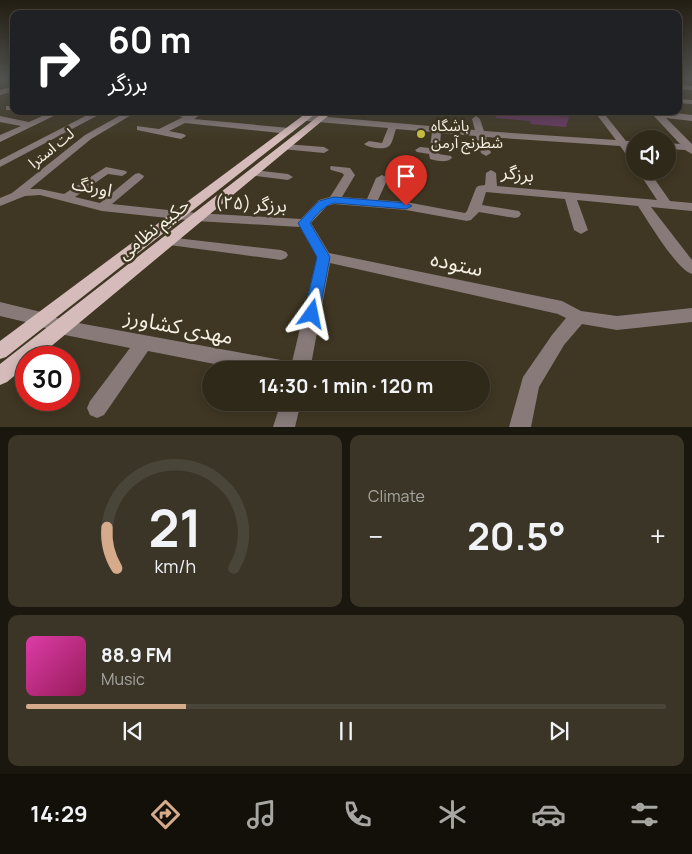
<!DOCTYPE html>
<html lang="en">
<head>
<meta charset="utf-8">
<style>
  :root { --surface:#2f291a; --page:#3b3527; --text:#f1f3f6; --muted:#a7a6a2; --line:#4a4539; --accent:#d6ab8b }
  body { margin:0; font-family:Manrope,"Noto Sans Arabic",sans-serif; background:var(--page); color:var(--text); height:100vh; display:flex; flex-direction:column; font-size:19px; white-space:nowrap }
  * { box-sizing:border-box; margin:0 }
  p { font-size:16px; color:var(--muted) }
  .icon { flex:none; width:28px; height:28px; fill:none; stroke:currentColor; stroke-width:2; stroke-linecap:round; stroke-linejoin:round }
  .map { position:relative; height:427px; overflow:hidden }
  .sheet { display:flex; flex-direction:column; gap:8px; padding:8px; background:#1a170e; flex:1 }
  .sheet>* { flex:none }
  .top-card { position:absolute; left:10px; top:10px; width:672px; height:105px; border-radius:10px; box-shadow:0 2px 12px #0003,0 0 0 1px var(--line); background:#202124; color:#fff; overflow:hidden }
  .fabs { position:absolute; left:626px; top:130px; display:grid; gap:10px }
  .fabs a { display:grid; place-items:center; width:50px; height:50px; border-radius:50%; background:var(--surface); box-shadow:0 2px 12px #0003,0 0 0 1px var(--line); font-size:25px }
  .speed { position:absolute; left:15px; top:346px; display:flex; gap:10px; font-size:25px; font-weight:700; text-align:center }
  .speed>* { display:grid; place-content:center; width:65px; height:65px; border-radius:50%; background:var(--surface); box-shadow:0 2px 12px #0003,0 0 0 1px var(--line); line-height:1 }
  .speed .limit { border:8px solid #d22; background:#fff; color:#111 }
  .pin { position:absolute; display:grid; place-items:center; width:42px; height:42px; color:#fff; margin:-51px -21px; border-radius:50% 50% 50% 0; rotate:-45deg; box-shadow:0 0 5px #0007 }
  .pin .icon { rotate:45deg }
  .me { position:absolute; width:55px; margin:-28px; rotate:12deg; stroke-linejoin:round; filter:drop-shadow(0 0 4px #0008) }
  .turn { display:flex; align-items:center; gap:18px; height:105px; padding:0 15px; font-size:22px }
  .turn .icon { width:65px; height:65px; stroke-width:2.5 }
  .turn b { display:block; font-size:35px; line-height:42px }
  .big { font-size:38px; font-weight:700; line-height:1.1 }
  .sheet .card { flex:1; display:flex; flex-direction:column; justify-content:center; gap:8px; min-width:0; padding:0 18px; border-radius:10px; background:var(--page) }
  .sheet .dial { align-items:center; gap:0 }
  .dial svg { height:130px; overflow:visible; fill:none; stroke:var(--line); stroke-width:7; stroke-linecap:round; text-anchor:middle }
  .dial text { fill:var(--text); stroke:none }
  .song { display:flex; align-items:center; gap:15px }
  .cover { width:60px; height:60px; border-radius:8px; background:linear-gradient(135deg,hsl(320 70% 55%),hsl(330 70% 35%)) }
  .played { height:5px; border-radius:2px; background:linear-gradient(90deg,var(--accent) 25%,var(--line) 25%) }
  .keys { display:flex; justify-content:space-around; direction:ltr }
  .heat { display:flex; justify-content:space-between; align-items:center; font-size:28px; direction:ltr }
  .sheet .tiles { flex:1; display:grid; gap:8px; grid-template-columns:1fr 1fr }
  .card:last-child { grid-column:span 2 }
  .trip { position:absolute; left:202px; top:361px; width:288px; height:50px; border-radius:25px; background:var(--surface); box-shadow:0 2px 12px #0003,0 0 0 1px var(--line); font-weight:700; line-height:50px; text-align:center }
  .dock { display:flex; height:80px; justify-content:space-around; align-items:center; background:#13100a; color:var(--muted) }
  .dock .icon { width:35px; height:35px }
  .dock .current { color:var(--accent) }
  .dock b { font-size:22px; color:var(--text) }
  .map>svg:first-child { display:block }
</style>
</head>
<body>
<div class="map">
<svg width="692" height="427" viewBox="0 0 692 427">
  <rect width="100%" height="100%" fill="#3f3723"/>
  <g fill="none" stroke-linecap="round" stroke-linejoin="round">
    <!-- minor -->
    <g fill="#877a79" fill-rule="evenodd">
      <polygon points="679,85 692,86 692,90 679,89"/>
      <polygon points="14,86 14,91 0,95 0,90"/>
      <polygon points="679,99 692,100 692,104 679,103"/>
      <rect x="6" y="106" width="8" height="4"/>
      <polygon points="53,111 64,111 0,142 0,135 21,126 0,122 0,116 29,122"/>
      <polygon points="95,111 106,111 0,167 0,160"/>
      <path d="M128,111H138L91,139L30,189H40L64,194L106,167L126,171L127,173L122,176L108,174L75,197L100,203L135,174L139,173L144,176L143,178L112,204L196,213L301,219L319,200L330,197L344,175L342,173L331,170L330,168L331,166L350,168L355,175L342,197L367,199L376,178L382,175L388,178L378,200L406,202L465,213L467,211L476,188L478,186L485,185L486,173L491,170L496,173L497,186L657,200L638,171H649L670,201L692,203V211L651,207L692,260V274C677,270 648,221 638,206L577,200L588,230L581,234L574,230L565,199L486,192L482,205L519,211L521,214L519,217L515,218L479,212L471,220L467,221L406,210L334,204L327,206L311,223L329,253L562,301L581,311L617,316L692,308V322L617,330L582,324L564,345L539,387L531,427H509L523,377L552,335L566,318L558,314L330,263L310,370H245L148,351L104,415L97,418L90,415L87,408L90,401L130,348L60,334L38,325L0,316V302L41,312L62,320L292,362L317,257L300,227L196,221L102,211L40,195L25,196L0,206V198L12,193L85,135Z"/>
      <polygon points="155,111 191,113 195,111 206,111 194,119 289,128 294,131 289,134 185,123 169,131 184,134 186,136 181,139 137,130 137,126 159,129 183,117"/>
      <path d="M594,111H602L626,141H635V147H631L635,152V162L631,161L620,146L486,137L491,153L486,156L481,153L476,136L441,133L439,154L451,156L452,158C447,163 437,161 430,159L429,154L417,152L415,150L420,147L430,148L432,132L396,129C391,143 393,150 376,148C371,147 368,147 364,144L369,141L382,143L388,128L306,121L302,118L306,115L475,130L472,119L476,116L480,119L484,131L616,140Z"/>
      <polygon points="627,111 659,111 692,115 692,121 666,118 692,144 692,154 685,150 668,149 668,143 680,144 653,115 631,113"/>
      <polygon points="285,144 324,147 329,150 324,153 282,149 282,145"/>
      <polygon points="253,170 288,174 293,177 288,180 249,175 248,173"/>
      <polygon points="167,237 281,250 286,252 288,255 286,258 281,260 162,244 160,241 162,238"/>
      <polygon points="281,402 301,402 295,427 273,427"/>
    </g>
    <!-- major -->
    <g fill="#d5bcba" fill-rule="evenodd">
      <polygon points="309,111 319,111 6,357 0,359 0,341"/>
      <polygon points="325,111 334,111 37,358 26,358 26,366 7,382 0,385 0,364"/>
    </g>
  </g>
  <!-- wall -->
  <polygon fill="#6b3865" points="496,111 567,111 569,117 566,127 531,124 530,121 496,118"/>
  <!-- building -->
  <polygon fill="#7c4176" stroke="#572e53" points="531,111 567,111 569,117 534,114 533,111"/>
  <!-- sky -->
  <linearGradient id="sky" x2="0" y2="1"><stop stop-color="#231e13"/><stop offset="0.57" stop-color="#525350"/><stop offset="1" stop-color="#525350" stop-opacity="0"/></linearGradient>
  <rect width="692" height="139" fill="url(#sky)"/>
  <!-- route -->
  <path fill="#1a73e8" stroke="#114b97" d="M334,197L406,203L412,206L406,209L334,203C324,206 317,214 310,223L330,257L319,314L317,318L312,320L306,318L304,314L317,257L298,223L319,201Z"/>
  <!-- markers -->
  <circle fill="#c3bd3f" stroke="#3f3723" stroke-width="2" cx="421" cy="134" r="5"/>
  <g text-anchor="middle" dominant-baseline="central" stroke-width="5" stroke-linejoin="round" paint-order="stroke">
    <!-- far-poi labels -->
    <g font-size="15" fill="#f6f1e5" stroke="#3f3723" text-anchor="start">
      <text x="431" y="125">باشگاه<tspan x="431" dy="17">شطرنج آرمن</tspan></text>
    </g>
    <!-- far-street labels -->
    <g font-size="15" fill="#f6f1e5" stroke="#3f3723">
      <text transform="translate(51 148) rotate(-39)">لت استرا</text>
    </g>
    <!-- street labels -->
    <g font-size="18" fill="#f6f1e5" stroke="#3f3723">
      <text transform="translate(518 173) rotate(7)">برزگر</text>
      <text transform="translate(92 186) rotate(11)">اورنگ</text>
      <text transform="translate(251 203) rotate(3)">برزگر (۲۵)</text>
      <text transform="translate(153 228) rotate(-39)">حکیم نظامی</text>
    </g>
    <!-- near-street labels -->
    <g font-size="21" fill="#f6f1e5" stroke="#3f3723">
      <text transform="translate(457 263) rotate(12)">ستوده</text>
      <text transform="translate(179 326) rotate(11)">مهدی کشاورز</text>
    </g>
  </g>
</svg>
<div class="fabs">
<a><svg class="icon" aria-label="sound" viewBox="0 0 24 24"><path d="M4 9h4l5-4v14l-5-4H4zM17 9q2 3 0 6"/></svg></a>
</div>
<div class="speed"><div class="limit">30</div></div>
<div class="pin" style="left:406px;top:206px;background:#d93025"><svg class="icon" aria-label="arrive" viewBox="0 0 24 24"><path d="M6 21V4h12l-3 4 3 4H6"/></svg></div>
<svg class="me" style="left:312px;top:314px" viewBox="-20 -20 40 40"><path d="M0-17L14 15 0 8-14 15z" fill="#1a73e8" stroke="#fff" stroke-width="4"/></svg>
<div class="trip">14:30 · 1 min · 120 m</div>
<div class="top-card">
<div class="turn"><svg class="icon" aria-label="right" viewBox="0 0 24 24"><path d="M7 20v-9h11M14 6l5 5-5 5"/></svg><div><b>60 m</b>برزگر</div></div>
</div>
</div>
<section class="sheet">
<div class="tiles">
<div class="card dial"><svg viewBox="0 0 100 80">
<path d="M14 69A42 42 0 1 1 86 69"/>
<path d="M14 69A42 42 0 0 1 8 44" stroke="#d6ab8b"/>
<text x="50" y="56" font-size="32" font-weight="700">21</text>
<text x="50" y="72" font-size="11">km/h</text>
</svg></div>
<div class="card"><p>Climate</p>
<div class="heat"><a>−</a><b class="big">20.5°</b><a>+</a></div>
</div>
<div class="card">
<div class="song"><i class="cover"></i><div><b>88.9 FM</b><p>Music</p></div></div>
<div class="played"></div>
<div class="keys"><svg class="icon" aria-label="previous" viewBox="0 0 24 24"><path d="M18 5L8 12l10 7zM5 5v14"/></svg><svg class="icon" aria-label="pause" viewBox="0 0 24 24"><path d="M8 5v14M16 5v14"/></svg><svg class="icon" aria-label="next" viewBox="0 0 24 24"><path d="M6 5l10 7-10 7zM19 5v14"/></svg></div>
</div>
</div>
</section>
<nav class="dock">
<b>14:29</b>
<svg class="icon current" aria-label="directions" viewBox="0 0 24 24"><path d="M12 3l9 9-9 9-9-9zM9 14v-3h6M13 9l2 2-2 2"/></svg>
<svg class="icon" aria-label="music" viewBox="0 0 24 24"><path d="M9 18V5l10-2v13"/><circle cx="6" cy="18" r="3"/><circle cx="16" cy="16" r="3"/></svg>
<svg class="icon" aria-label="phone" viewBox="0 0 24 24"><path d="M5 4h4l2 5-3 2q2 4 5 5l2-3 5 2v4C11 20 4 13 5 4z"/></svg>
<svg class="icon" aria-label="climate" viewBox="0 0 24 24"><path d="M12 3v18M4 7l16 10M4 17L20 7"/></svg>
<svg class="icon" aria-label="car" viewBox="0 0 24 24"><path d="M5 17H2v-5l4-1 3-4h7l3 4 3 1v5h-3M9 17h6M6 11h13"/><circle cx="7" cy="17" r="2"/><circle cx="17" cy="17" r="2"/></svg>
<svg class="icon" aria-label="filters" viewBox="0 0 24 24"><path d="M4 7h16M4 17h16"/><circle cx="9" cy="7" r="2"/><circle cx="15" cy="17" r="2"/></svg>
</nav>
</body>
</html>
